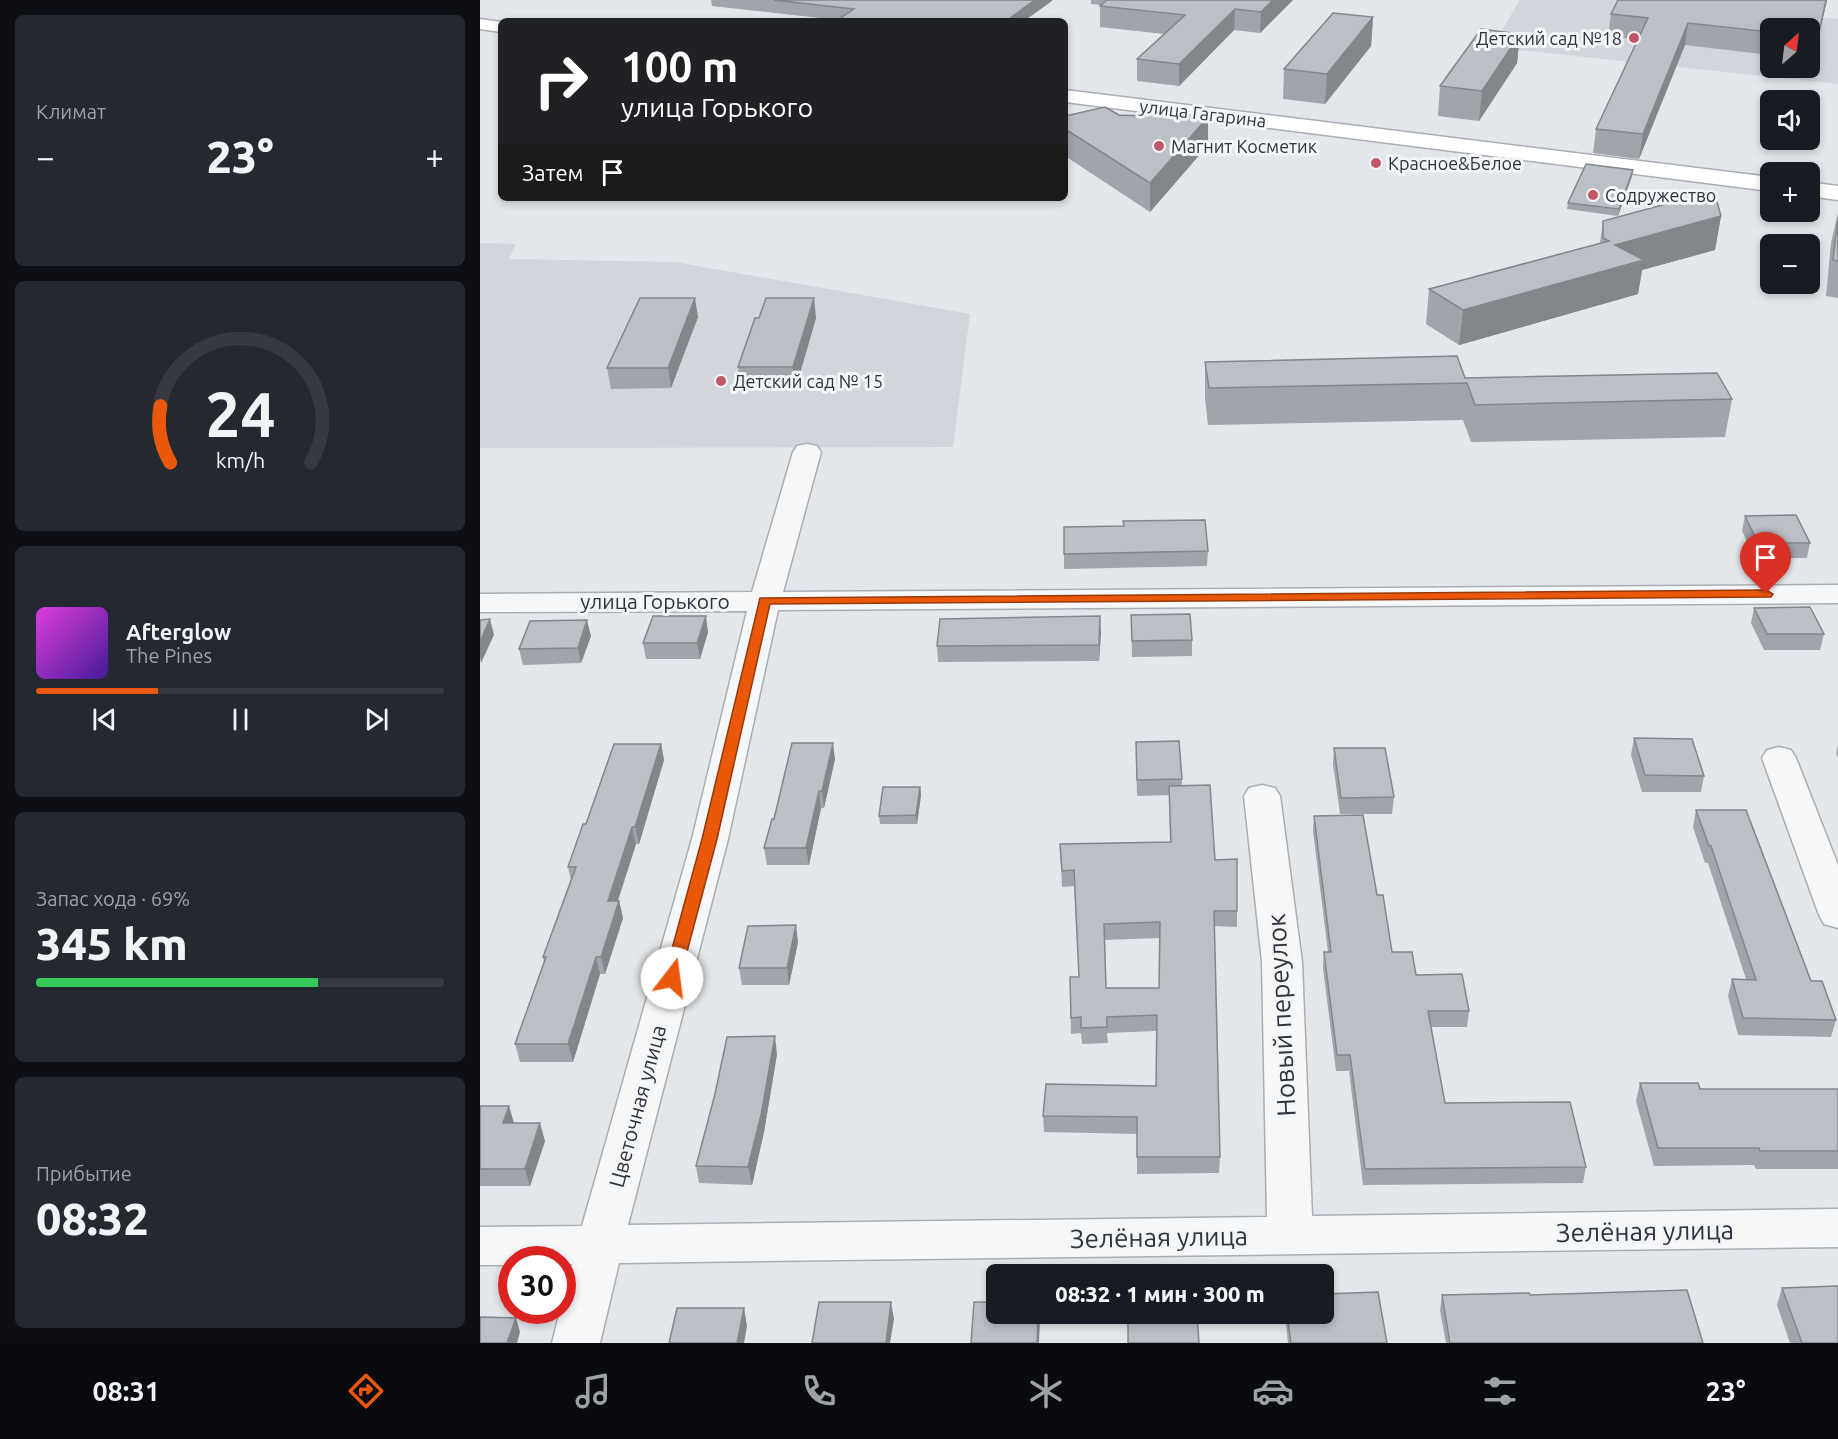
<!DOCTYPE html>
<html lang="ru">
<head>
<meta charset="utf-8">
<style>
  :root { --surface:#171b24; --page:#242831; --text:#f1f3f6; --muted:#9ea1a6; --line:#363941; --accent:#ea580c }
  body { margin:0; font-family:Ubuntu,sans-serif; background:var(--page); color:var(--text); height:100vh; display:flex; flex-direction:column; font-size:22px; white-space:nowrap }
  * { box-sizing:border-box; margin:0 }
  p { font-size:20px; color:var(--muted) }
  .icon { flex:none; width:33px; height:33px; fill:none; stroke:currentColor; stroke-width:2; stroke-linecap:round; stroke-linejoin:round }
  .map { position:relative; flex:1; overflow:hidden }
  .details { display:flex; flex-direction:column; gap:15px; padding:15px; background:#0d0f14; width:480px }
  .details>* { flex:none }
  .hud { position:absolute; left:18px; top:18px; width:570px; height:183px; border-radius:9px; box-shadow:0 3px 9px #0003; background:#202124; color:#fff; overflow:hidden }
  .needle { width:39px; rotate:28deg }
  .buttons { position:absolute; left:1280px; top:18px; display:grid; gap:12px }
  .buttons a { display:grid; place-items:center; width:60px; height:60px; border-radius:9px; background:var(--surface); box-shadow:0 3px 9px #0003; font-size:30px }
  .speed { position:absolute; left:18px; top:1246px; display:flex; gap:12px; font-size:30px; font-weight:700; text-align:center }
  .speed>* { display:grid; place-content:center; width:78px; height:78px; border-radius:50%; background:var(--surface); box-shadow:0 3px 9px #0003; line-height:1 }
  .speed .limit { border:9px solid #d22; background:#fff; color:#111 }
  .pin { position:absolute; display:grid; place-items:center; width:51px; height:51px; color:#fff; margin:-62px -26px; border-radius:50% 50% 50% 0; rotate:-45deg; box-shadow:0 0 6px #0007 }
  .pin .icon { rotate:45deg }
  .me { position:absolute; width:66px; margin:-33px; rotate:15deg; stroke-linejoin:round; filter:drop-shadow(0 0 4px #0008) }
  .turn { display:flex; align-items:center; gap:21px; height:126px; padding:0 24px; font-size:27px }
  .turn .icon { width:78px; height:78px; stroke-width:2.5 }
  .turn b { display:block; font-size:42px; line-height:51px }
  .then { display:flex; align-items:center; height:57px; padding:0 24px; background:#0003; gap:12px; font-size:22px }
  .big { font-size:45px; font-weight:800; line-height:1.1 }
  .details .tile { flex:1; display:flex; flex-direction:column; justify-content:center; gap:9px; min-width:0; padding:0 21px; border-radius:9px; background:var(--page) }
  .details .dial { align-items:center; gap:0 }
  .dial svg { height:156px; overflow:visible; fill:none; stroke:var(--line); stroke-width:7; stroke-linecap:round; text-anchor:middle }
  .dial text { fill:var(--text); stroke:none }
  .song { display:flex; align-items:center; gap:18px }
  .cover { width:72px; height:72px; border-radius:9px; background:linear-gradient(135deg,hsl(300 70% 55%),hsl(260 70% 35%)) }
  .played { height:6px; border-radius:3px; background:linear-gradient(90deg,var(--accent) 30%,var(--line) 30%) }
  .keys { display:flex; justify-content:space-around; direction:ltr }
  .heat { display:flex; justify-content:space-between; align-items:center; font-size:33px; direction:ltr }
  .charge { height:9px; border-radius:4px; background:linear-gradient(90deg,#34c759 69%,var(--line) 0) }
  .trip { position:absolute; left:506px; top:1264px; width:348px; height:60px; border-radius:9px; background:var(--surface); box-shadow:0 3px 9px #0003; font-weight:800; line-height:60px; text-align:center }
  .menu { display:flex; height:96px; justify-content:space-around; align-items:center; background:#090b0e; color:var(--muted) }
  .menu .icon { width:42px; height:42px }
  .menu .selected { color:var(--accent) }
  .menu b { font-size:27px; color:var(--text) }
  main { display:flex; flex:1; min-height:0 }
  .map>svg:first-child { display:block }
</style>
</head>
<body>
<main>
<section class="details">
<div class="tile"><p>Климат</p>
<div class="heat"><a>−</a><b class="big">23°</b><a>+</a></div>
</div>
<div class="tile dial"><svg viewBox="0 0 100 80">
<path d="M14 69A42 42 0 1 1 86 69"/>
<path d="M14 69A42 42 0 0 1 9 40" stroke="#ea580c"/>
<text x="50" y="56" font-size="32" font-weight="700">24</text>
<text x="50" y="72" font-size="11">km/h</text>
</svg></div>
<div class="tile">
<div class="song"><i class="cover"></i><div><b>Afterglow</b><p>The Pines</p></div></div>
<div class="played"></div>
<div class="keys"><svg class="icon" aria-label="previous" viewBox="0 0 24 24"><path d="M18 5L8 12l10 7zM5 5v14"/></svg><svg class="icon" aria-label="pause" viewBox="0 0 24 24"><path d="M8 5v14M16 5v14"/></svg><svg class="icon" aria-label="next" viewBox="0 0 24 24"><path d="M6 5l10 7-10 7zM19 5v14"/></svg></div>
</div>
<div class="tile"><p>Запас хода · 69%</p><b class="big">345 km</b><div class="charge"></div></div>
<div class="tile"><p>Прибытие</p><b class="big">08:32</b></div>
</section>
<div class="map">
<svg width="1358" height="1343" viewBox="0 0 1358 1343">
  <rect width="100%" height="100%" fill="#e3e6ea"/>
  <!-- built -->
  <g fill="#d2d5db" fill-rule="evenodd">
    <path d="M1040,0H1161L1358,19V84L1012,47ZM1290,28H1329V68H1290Z"/>
    <polygon points="0,243 36,244 28,259 195,262 490,314 473,447 0,448"/>
  </g>
  <g fill="none" stroke-linecap="round" stroke-linejoin="round">
    <defs>
      <g id="minor">
        <polygon points="327,444 337,446 341,452 303,592 1358,585 1358,603 298,610 248,839 148,1225 787,1217 782,962 764,796 769,788 782,785 795,788 800,796 822,962 832,1216 1358,1209 1358,1247 139,1263 120,1343 72,1343 80,1311 82,1311 82,1301 92,1264 82,1264 82,1260 32,1260 32,1265 0,1265 0,1227 102,1226 212,839 267,611 0,612 0,594 272,592 313,452 317,446"/>
        <polygon points="1299,747 1311,750 1316,758 1358,865 1358,928 1344,924 1339,915 1282,758 1287,750"/>
      </g>
      <g id="secondary">
        <polygon points="0,19 21,22 21,32 0,29"/>
        <polygon points="585,90 1290,177 1290,191 585,102"/>
        <polygon points="1329,182 1358,186 1358,200 1329,196"/>
      </g>
    </defs>
    <!-- minor casing -->
    <use href="#minor" stroke="#a9adb4" stroke-width="3"/>
    <!-- secondary casing -->
    <use href="#secondary" stroke="#a9adb4" stroke-width="3"/>
    <!-- minor -->
    <use href="#minor" fill="#f6f7f8" fill-rule="evenodd"/>
    <!-- secondary -->
    <use href="#secondary" fill="#fff" fill-rule="evenodd"/>
  </g>
  <!-- wall -->
  <g fill="#a1a4aa" fill-rule="evenodd">
    <polygon points="231,0 572,0 572,1 358,20 232,6"/>
    <polygon points="611,0 813,0 780,33 754,30 699,86 657,81 657,59 684,34 620,27 620,6 621,5 611,4"/>
    <polygon points="1347,0 1333,60 1329,59 1329,28 1290,28 1290,55 1205,45 1159,159 1113,153 1116,129 1158,40 1128,36 1131,14"/>
    <polygon points="893,17 891,46 845,104 803,99 804,69"/>
    <polygon points="1040,34 1037,63 999,121 958,116 960,86"/>
    <polygon points="639,115 728,117 728,145 670,212 585,156 585,129"/>
    <polygon points="1152,176 1138,216 1087,209 1088,203"/>
    <polygon points="1358,213 1358,298 1346,296 1351,243"/>
    <polygon points="1241,216 1235,250 1162,270 1158,294 979,345 946,324 949,289 1120,243 1123,221"/>
    <polygon points="218,317 191,388 131,389 127,368"/>
    <polygon points="336,318 316,387 261,388 258,367"/>
    <polygon points="725,362 985,378 1252,399 1245,437 991,442 983,420 728,425 725,398"/>
    <polygon points="1265,516 1330,543 1327,558 1275,558 1262,531"/>
    <polygon points="728,551 727,566 584,569 584,554"/>
    <polygon points="1274,608 1344,634 1340,650 1284,650 1271,623"/>
    <polygon points="651,615 712,640 712,656 652,657"/>
    <polygon points="228,632 220,659 166,659 163,643"/>
    <polygon points="621,632 619,661 458,662 457,646"/>
    <polygon points="111,636 101,663 43,665 39,649"/>
    <polygon points="1154,738 1224,776 1221,792 1162,792 1151,755"/>
    <polygon points="181,744 184,760 159,844 156,844 138,901 139,901 143,918 125,974 120,974 93,1062 40,1062 35,1044 64,962 63,957 91,880 88,867 106,824"/>
    <polygon points="1358,745 1358,758 1356,753"/>
    <polygon points="854,748 914,797 912,814 860,814 853,764"/>
    <path d="M656,758L702,779V785L757,911V927L734,926L740,1157L739,1173L657,1174V1134L564,1132L563,1116L676,1086V1031L627,1033L628,1043L602,1044L601,1033L591,1034L590,977H599L594,886L582,887L580,844L690,842L689,795L657,796ZM680,938L679,988H626L624,940Z"/>
    <polygon points="355,759 344,808 341,808 329,865 287,865 284,848 294,819"/>
    <polygon points="440,787 441,795 437,824 400,824 399,816"/>
    <polygon points="1216,810 1331,981 1356,1020 1351,1037 1258,1035 1248,996 1252,979 1266,979 1228,863 1225,863 1213,827"/>
    <polygon points="834,816 897,895 912,952 936,975 989,1011 987,1027 951,1027 965,1103 1106,1167 1103,1183 883,1185 869,1071 856,1071 843,968 844,952 848,952 833,831"/>
    <polygon points="318,942 309,985 262,985 259,968"/>
    <polygon points="297,1054 284,1132 272,1185 219,1183 216,1166"/>
    <polygon points="1160,1083 1220,1089 1358,1089 1358,1169 1276,1169 1274,1165 1174,1166 1156,1101"/>
    <polygon points="0,1106 29,1106 34,1123 65,1141 50,1186 0,1186"/>
    <polygon points="1302,1288 1358,1343 1310,1343 1297,1305"/>
    <polygon points="962,1295 1050,1295 1223,1343 966,1343 960,1310"/>
    <polygon points="805,1314 843,1314 907,1343 808,1343"/>
  </g>
  <!-- shaded-wall -->
  <g fill="#83868b">
    <polygon points="555,0 572,0 572,1 544,21 526,21"/>
    <polygon points="793,0 813,0 780,33 781,12"/>
    <polygon points="1346,0 1347,0 1333,60 1338,37"/>
    <polygon points="755,9 754,30 699,86 699,64"/>
    <polygon points="893,17 891,46 845,104 847,74"/>
    <polygon points="1208,23 1205,45 1159,159 1163,134"/>
    <polygon points="1040,34 1037,63 999,121 1002,91"/>
    <polygon points="728,117 728,145 670,212 670,183"/>
    <polygon points="1153,170 1152,176 1138,216 1139,209"/>
    <polygon points="1241,216 1235,250 1162,270 1158,294 979,345 983,310 1135,245"/>
    <polygon points="215,298 218,317 191,388 188,368"/>
    <polygon points="334,298 336,318 316,387 313,367"/>
    <polygon points="226,616 228,632 220,659 217,643"/>
    <polygon points="620,616 621,632 619,661 619,645"/>
    <polygon points="10,619 14,635 1,663 0,657 0,642"/>
    <polygon points="107,620 111,636 101,663 98,648"/>
    <polygon points="353,743 355,759 344,808 342,791"/>
    <polygon points="181,744 184,760 159,844 155,827"/>
    <polygon points="440,787 441,795 437,824 436,815"/>
    <polygon points="339,791 341,808 329,865 326,848"/>
    <polygon points="152,827 156,844 132,918 128,901"/>
    <polygon points="139,901 143,918 125,974 121,957"/>
    <polygon points="316,925 318,942 309,985 307,968"/>
    <polygon points="116,957 120,974 93,1062 88,1044"/>
    <polygon points="295,1036 297,1054 284,1132 272,1185 268,1167"/>
    <polygon points="29,1106 34,1124 23,1123"/>
    <polygon points="60,1123 65,1141 50,1186 45,1169"/>
    <polygon points="411,1302 414,1319 410,1343 406,1343"/>
    <polygon points="264,1308 267,1326 264,1343 257,1343"/>
    <polygon points="558,1314 559,1314 560,1319 559,1343 557,1343"/>
    <polygon points="36,1318 40,1332 37,1343 27,1343"/>
  </g>
  <!-- building -->
  <g fill="#bbbfc6" stroke="#83868b" stroke-width="1.5" fill-rule="evenodd">
    <polygon points="294,0 555,0 526,21 356,21 374,9"/>
    <polygon points="627,0 793,0 781,12 755,9 699,64 657,59 705,15 620,6"/>
    <polygon points="1138,0 1346,0 1338,37 1329,36 1329,28 1290,28 1290,32 1208,23 1163,134 1116,129 1168,18 1131,14"/>
    <polygon points="853,13 893,17 847,74 804,69"/>
    <polygon points="1001,29 1040,34 1002,91 960,86"/>
    <polygon points="625,107 639,115 665,116 671,110 728,117 670,183 585,129 585,116"/>
    <polygon points="1106,164 1153,170 1139,209 1088,203"/>
    <polygon points="1234,191 1241,216 1135,245 1164,260 983,310 949,289 1129,241 1123,238 1123,221"/>
    <polygon points="1358,217 1358,261 1353,260"/>
    <polygon points="160,298 215,298 188,368 127,368"/>
    <polygon points="286,298 334,298 313,367 258,367 275,318 279,318"/>
    <polygon points="977,356 985,378 1237,373 1252,399 995,405 987,383 729,388 725,362"/>
    <polygon points="1316,515 1330,543 1278,543 1265,516"/>
    <polygon points="725,520 728,551 584,554 584,527 644,526 643,521"/>
    <polygon points="1330,607 1344,634 1287,634 1274,608"/>
    <polygon points="710,614 712,640 652,641 651,615"/>
    <polygon points="173,616 226,616 217,643 163,643"/>
    <polygon points="620,616 619,645 457,646 460,619"/>
    <polygon points="10,619 0,642 0,620"/>
    <polygon points="107,620 98,648 39,649 50,621"/>
    <polygon points="1154,738 1212,739 1224,776 1165,775"/>
    <polygon points="699,741 702,779 657,780 656,742"/>
    <polygon points="312,743 353,743 342,791 339,791 326,848 284,848 292,819 294,819"/>
    <polygon points="134,744 181,744 155,827 152,827 128,901 139,901 121,957 116,957 88,1044 35,1044 66,957 63,957 96,867 88,867 103,824 106,824"/>
    <polygon points="854,748 905,748 914,797 861,798"/>
    <path d="M730,785L735,860L757,859V911H734L740,1157H657V1117L563,1116L566,1084L676,1086L677,1015L627,1017V1027L601,1028V1017L591,1018L590,977H599L594,870L582,871L580,844L691,842L689,786ZM680,922L679,988H626L624,924Z"/>
    <polygon points="403,787 440,787 436,815 399,816"/>
    <polygon points="1216,810 1266,810 1331,981 1342,981 1356,1020 1263,1018 1252,979 1276,980 1231,846 1229,846"/>
    <polygon points="883,815 897,895 903,895 912,952 932,952 936,975 982,974 989,1011 948,1011 965,1103 1090,1102 1106,1167 885,1169 870,1055 857,1055 844,952 851,952 834,816"/>
    <polygon points="316,925 307,968 259,968 268,926"/>
    <polygon points="295,1036 281,1115 268,1167 216,1166 235,1094 247,1037"/>
    <polygon points="1160,1083 1218,1083 1220,1089 1358,1089 1358,1151 1280,1151 1279,1148 1178,1148"/>
    <polygon points="0,1106 29,1106 23,1123 60,1123 45,1169 0,1169"/>
    <polygon points="1358,1286 1358,1343 1322,1343 1302,1288"/>
    <polygon points="1207,1290 1223,1343 970,1343 962,1295 1049,1293 1050,1295"/>
    <polygon points="898,1292 907,1343 811,1343 807,1314 843,1314 843,1294"/>
    <polygon points="339,1302 411,1302 406,1343 332,1343"/>
    <polygon points="494,1302 516,1302 516,1314 558,1314 557,1343 491,1343"/>
    <polygon points="197,1308 264,1308 257,1343 189,1343"/>
    <polygon points="648,1314 717,1314 719,1343 648,1343"/>
    <polygon points="0,1317 36,1318 27,1343 0,1343"/>
  </g>
  <!-- route -->
  <polygon fill="#ea580c" stroke="#983908" stroke-width="1.5" points="1286,590 1293,594 1291,597 290,604 237,839 200,978 198,982 186,982 184,978 222,839 280,598"/>
  <!-- markers -->
  <g fill="#c05767" stroke="#f3f5f7" stroke-width="2">
    <circle cx="1154" cy="38" r="6"/>
    <circle cx="679" cy="146" r="6"/>
    <circle cx="896" cy="163" r="6"/>
    <circle cx="1113" cy="195" r="6"/>
    <circle cx="241" cy="381" r="6"/>
  </g>
  <g text-anchor="middle" dominant-baseline="central" stroke-width="6" stroke-linejoin="round" paint-order="stroke">
    <!-- far-poi labels -->
    <g font-size="18" fill="#2d3440" stroke="#f3f5f7" text-anchor="start">
      <text x="1142" y="38" text-anchor="end">Детский сад №18</text>
      <text x="691" y="146">Магнит Косметик</text>
      <text x="908" y="163">Красное&amp;Белое</text>
      <text x="1125" y="195">Содружество</text>
      <text x="253" y="381">Детский сад № 15</text>
    </g>
    <!-- far-street labels -->
    <g font-size="18" fill="#2d3440" stroke="#f3f5f7">
      <text transform="translate(723 113) rotate(7)">улица Гагарина</text>
    </g>
    <!-- street labels -->
    <g font-size="21" fill="#2d3440" stroke="#f3f5f7">
      <text x="175" y="601">улица Горького</text>
      <text transform="translate(157 1106) rotate(-75)">Цветочная улица</text>
    </g>
    <!-- near-street labels -->
    <g font-size="26" fill="#2d3440" stroke="#f3f5f7">
      <text transform="translate(801 1015) rotate(-93)">Новый переулок</text>
      <text transform="translate(1165 1231) rotate(-1)">Зелёная улица</text>
      <text transform="translate(679 1237) rotate(-1)">Зелёная улица</text>
    </g>
  </g>
</svg>
<div class="buttons">
<a><svg class="needle" viewBox="-14 -14 28 28"><path d="M0-13l5 13h-10z" fill="#e53935"/><path d="M0 13l5-13h-10z" fill="#9ea1a6"/></svg></a>
<a><svg class="icon" aria-label="sound" viewBox="0 0 24 24"><path d="M4 9h4l5-4v14l-5-4H4zM17 9q2 3 0 6"/></svg></a>
<a>+</a>
<a>−</a>
</div>
<div class="speed"><div class="limit">30</div></div>
<div class="pin" style="left:1286px;top:594px;background:#d93025"><svg class="icon" aria-label="arrive" viewBox="0 0 24 24"><path d="M6 21V4h12l-3 4 3 4H6"/></svg></div>
<svg class="me" style="left:192px;top:978px" viewBox="-20 -20 40 40"><circle r="19" fill="#fff"/><path d="M0-13L10 11 0 6-10 11z" fill="#ea580c"/></svg>
<div class="trip">08:32 · 1 мин · 300 m</div>
<div class="hud">
<div class="turn"><svg class="icon" aria-label="right" viewBox="0 0 24 24"><path d="M7 20v-9h11M14 6l5 5-5 5"/></svg><div><b>100 m</b>улица Горького</div></div>
<div class="then">Затем<svg class="icon" aria-label="arrive" viewBox="0 0 24 24"><path d="M6 21V4h12l-3 4 3 4H6"/></svg></div>
</div>
</div>
</main>
<nav class="menu">
<b>08:31</b>
<svg class="icon selected" aria-label="directions" viewBox="0 0 24 24"><path d="M12 3l9 9-9 9-9-9zM9 14v-3h6M13 9l2 2-2 2"/></svg>
<svg class="icon" aria-label="music" viewBox="0 0 24 24"><path d="M9 18V5l10-2v13"/><circle cx="6" cy="18" r="3"/><circle cx="16" cy="16" r="3"/></svg>
<svg class="icon" aria-label="phone" viewBox="0 0 24 24"><path d="M5 4h4l2 5-3 2q2 4 5 5l2-3 5 2v4C11 20 4 13 5 4z"/></svg>
<svg class="icon" aria-label="climate" viewBox="0 0 24 24"><path d="M12 3v18M4 7l16 10M4 17L20 7"/></svg>
<svg class="icon" aria-label="car" viewBox="0 0 24 24"><path d="M5 17H2v-5l4-1 3-4h7l3 4 3 1v5h-3M9 17h6M6 11h13"/><circle cx="7" cy="17" r="2"/><circle cx="17" cy="17" r="2"/></svg>
<svg class="icon" aria-label="filters" viewBox="0 0 24 24"><path d="M4 7h16M4 17h16"/><circle cx="9" cy="7" r="2"/><circle cx="15" cy="17" r="2"/></svg>
<b>23°</b>
</nav>
</body>
</html>
